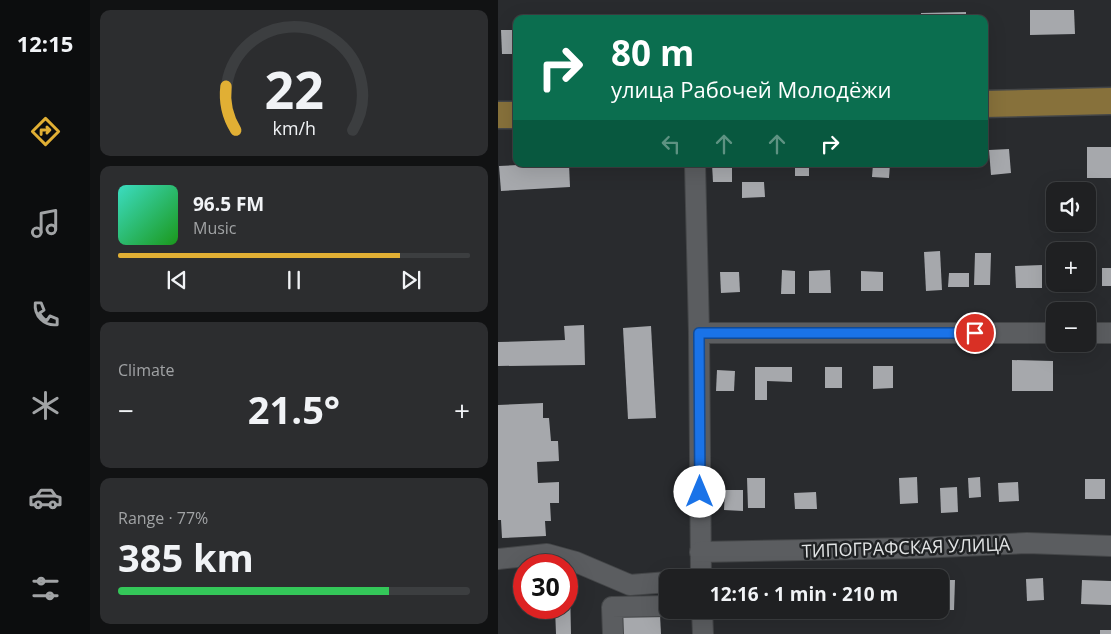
<!DOCTYPE html>
<html lang="en">
<head>
<meta charset="utf-8">
<style>
  :root { --surface:#1f2022; --page:#2c2d2f; --text:#f1f3f6; --muted:#a1a3a5; --line:#3c3e40; --accent:#e1af34 }
  body { margin:0; font-family:"Open Sans",sans-serif; background:var(--page); color:var(--text); height:100vh; display:flex; flex-direction:column; font-size:19px; white-space:nowrap }
  * { box-sizing:border-box; margin:0 }
  p { font-size:16px; color:var(--muted) }
  .icon { flex:none; width:28px; height:28px; fill:none; stroke:currentColor; stroke-width:2; stroke-linecap:round; stroke-linejoin:round }
  .map { position:relative; flex:1; overflow:hidden }
  .drawer { display:flex; flex-direction:column; gap:10px; padding:10px; background:#111213; width:408px }
  .drawer>* { flex:none }
  .banner { position:absolute; left:15px; top:15px; width:475px; height:152px; border-radius:10px; box-shadow:0 5px 20px #0002,0 0 0 1px var(--line); background:#0b6e4f; color:#fff; overflow:hidden }
  .tools { position:absolute; left:548px; top:182px; display:grid; gap:10px }
  .tools a { display:grid; place-items:center; width:50px; height:50px; border-radius:10px; background:var(--surface); box-shadow:0 5px 20px #0002,0 0 0 1px var(--line); font-size:25px }
  .speed { position:absolute; left:15px; top:554px; display:flex; gap:10px; font-size:25px; font-weight:700; text-align:center }
  .speed>* { display:grid; place-content:center; width:65px; height:65px; border-radius:50%; background:var(--surface); box-shadow:0 5px 20px #0002,0 0 0 1px var(--line); line-height:1 }
  .speed .limit { border:8px solid #d22; background:#fff; color:#111 }
  .pin { position:absolute; display:grid; place-items:center; width:42px; height:42px; color:#fff; margin:-21px; border:2px solid #fff; border-radius:50%; box-shadow:0 1px 5px #0007 }
  .me { position:absolute; width:55px; margin:-28px; rotate:0deg; stroke-linejoin:round; filter:drop-shadow(0 0 4px #0008) }
  .turn { display:flex; align-items:center; gap:18px; height:105px; padding:0 15px; font-size:22px }
  .turn .icon { width:65px; height:65px; stroke-width:2.5 }
  .turn b { display:block; font-size:35px; line-height:42px }
  .lanes { display:flex; align-items:center; height:48px; padding:0 15px; background:#0003; justify-content:center; gap:25px; direction:ltr }
  .lanes .off { opacity:.35 }
  .big { font-size:38px; font-weight:700; line-height:1.1 }
  .drawer .tile { flex:1; display:flex; flex-direction:column; justify-content:center; gap:8px; min-width:0; padding:0 18px; border-radius:10px; background:var(--page) }
  .drawer .dial { align-items:center; gap:0 }
  .dial svg { height:130px; overflow:visible; fill:none; stroke:var(--line); stroke-width:7; stroke-linecap:round; text-anchor:middle }
  .dial text { fill:var(--text); stroke:none }
  .song { display:flex; align-items:center; gap:15px }
  .cover { width:60px; height:60px; border-radius:8px; background:linear-gradient(135deg,hsl(170 70% 55%),hsl(120 70% 35%)) }
  .played { height:5px; border-radius:2px; background:linear-gradient(90deg,var(--accent) 80%,var(--line) 80%) }
  .keys { display:flex; justify-content:space-around; direction:ltr }
  .heat { display:flex; justify-content:space-between; align-items:center; font-size:28px; direction:ltr }
  .charge { height:8px; border-radius:4px; background:linear-gradient(90deg,#34c759 77%,var(--line) 0) }
  .trip { position:absolute; left:161px; top:569px; width:290px; height:50px; border-radius:10px; background:var(--surface); box-shadow:0 5px 20px #0002,0 0 0 1px var(--line); font-weight:700; line-height:50px; text-align:center }
  main { display:flex; flex:1; min-height:0 }
  .dock { display:flex; flex-direction:column; width:90px; justify-content:space-around; align-items:center; background:#0c0d0e; color:var(--muted) }
  .dock .icon { width:35px; height:35px }
  .dock .active { color:var(--accent) }
  .dock b { font-size:22px; color:var(--text) }
  .map>svg:first-child { display:block }
</style>
</head>
<body>
<main>
<nav class="dock">
<b>12:15</b>
<svg class="icon active" aria-label="directions" viewBox="0 0 24 24"><path d="M12 3l9 9-9 9-9-9zM9 14v-3h6M13 9l2 2-2 2"/></svg>
<svg class="icon" aria-label="music" viewBox="0 0 24 24"><path d="M9 18V5l10-2v13"/><circle cx="6" cy="18" r="3"/><circle cx="16" cy="16" r="3"/></svg>
<svg class="icon" aria-label="phone" viewBox="0 0 24 24"><path d="M5 4h4l2 5-3 2q2 4 5 5l2-3 5 2v4C11 20 4 13 5 4z"/></svg>
<svg class="icon" aria-label="climate" viewBox="0 0 24 24"><path d="M12 3v18M4 7l16 10M4 17L20 7"/></svg>
<svg class="icon" aria-label="car" viewBox="0 0 24 24"><path d="M5 17H2v-5l4-1 3-4h7l3 4 3 1v5h-3M9 17h6M6 11h13"/><circle cx="7" cy="17" r="2"/><circle cx="17" cy="17" r="2"/></svg>
<svg class="icon" aria-label="filters" viewBox="0 0 24 24"><path d="M4 7h16M4 17h16"/><circle cx="9" cy="7" r="2"/><circle cx="15" cy="17" r="2"/></svg>
</nav>
<section class="drawer">
<div class="tile dial"><svg viewBox="0 0 100 80">
<path d="M14 69A42 42 0 1 1 86 69"/>
<path d="M14 69A42 42 0 0 1 8 42" stroke="#e1af34"/>
<text x="50" y="56" font-size="32" font-weight="700">22</text>
<text x="50" y="72" font-size="11">km/h</text>
</svg></div>
<div class="tile">
<div class="song"><i class="cover"></i><div><b>96.5 FM</b><p>Music</p></div></div>
<div class="played"></div>
<div class="keys"><svg class="icon" aria-label="previous" viewBox="0 0 24 24"><path d="M18 5L8 12l10 7zM5 5v14"/></svg><svg class="icon" aria-label="pause" viewBox="0 0 24 24"><path d="M8 5v14M16 5v14"/></svg><svg class="icon" aria-label="next" viewBox="0 0 24 24"><path d="M6 5l10 7-10 7zM19 5v14"/></svg></div>
</div>
<div class="tile"><p>Climate</p>
<div class="heat"><a>−</a><b class="big">21.5°</b><a>+</a></div>
</div>
<div class="tile"><p>Range · 77%</p><b class="big">385 km</b><div class="charge"></div></div>
</section>
<div class="map">
<svg width="614" height="634" viewBox="0 0 614 634">
  <rect width="100%" height="100%" fill="#292b2e"/>
  <!-- building -->
  <g fill="#a6a8ac">
    <polygon points="532,10 576,10 577,34 532,35"/>
    <polygon points="468,12 468,19 423,19 423,13"/>
    <polygon points="3,30 19,30 19,54 4,54"/>
    <rect x="589" y="147" width="25" height="31"/>
    <polygon points="511,149 513,173 493,175 491,150"/>
    <polygon points="40,164 71,164 72,187 3,191 1,166"/>
    <polygon points="214,164 234,164 234,182 215,182"/>
    <rect x="254" y="164" width="27" height="3"/>
    <rect x="297" y="164" width="14" height="12"/>
    <polygon points="375,164 392,164 391,178 374,177"/>
    <polygon points="244,182 266,182 267,197 244,198"/>
    <polygon points="442,251 444,290 428,291 426,252"/>
    <polygon points="477,253 493,253 492,285 476,285"/>
    <polygon points="544,265 544,288 518,288 517,266"/>
    <rect x="604" y="268" width="10" height="18"/>
    <polygon points="284,270 297,271 297,294 283,294"/>
    <polygon points="332,270 333,293 311,293 311,271"/>
    <polygon points="363,271 385,272 385,291 363,291"/>
    <polygon points="222,272 241,272 242,292 223,293"/>
    <polygon points="451,273 471,273 471,287 450,287"/>
    <polygon points="86,325 87,365 0,366 0,342 67,340 66,326"/>
    <polygon points="153,326 158,418 130,419 125,328"/>
    <polygon points="514,360 555,361 555,391 514,391"/>
    <polygon points="375,366 395,366 395,388 375,389"/>
    <polygon points="257,367 294,367 294,382 269,381 269,400 257,400"/>
    <rect x="327" y="367" width="17" height="21"/>
    <polygon points="219,370 237,371 236,391 218,391"/>
    <polygon points="45,403 45,418 51,418 53,441 60,441 61,461 39,462 40,483 61,482 61,503 52,503 53,521 47,521 48,536 4,538 3,520 0,520 0,405"/>
    <polygon points="419,477 420,503 402,504 401,478"/>
    <polygon points="482,477 483,497 471,498 470,478"/>
    <polygon points="249,478 267,478 267,508 250,508"/>
    <rect x="587" y="479" width="20" height="20"/>
    <polygon points="520,482 521,501 501,502 500,483"/>
    <polygon points="459,487 460,512 443,513 442,488"/>
    <polygon points="227,490 245,490 245,511 226,510"/>
    <polygon points="318,492 319,509 297,509 296,493"/>
    <polygon points="545,578 546,600 529,601 528,579"/>
    <polygon points="442,580 457,580 456,610 442,610"/>
    <polygon points="584,580 614,581 614,605 583,604"/>
    <polygon points="69,587 72,587 73,634 58,634 57,608 69,608"/>
    <rect x="305" y="610" width="20" height="2"/>
    <polygon points="386,610 415,610 415,612 386,613"/>
    <polygon points="162,615 163,634 121,634 120,616"/>
    <rect x="602" y="630" width="12" height="4"/>
  </g>
  <g fill="none" stroke-linecap="round" stroke-linejoin="round">
    <defs>
      <g id="minor">
        <polyline points="197,164 201,333 203,578"/>
        <polyline points="201,333 556,333"/>
        <polyline points="589,333 614,333"/>
        <polyline points="202,552 419,548 529,543 614,546"/>
        <polyline points="0,559 49,554 78,562 132,585 170,582"/>
        <polyline points="204,610 205,634"/>
        <polyline points="115,634 114,607 170,606"/>
      </g>
      <g id="major">
        <polyline points="486,104 614,101"/>
        <polyline points="0,115 19,115"/>
      </g>
    </defs>
    <!-- minor casing -->
    <use href="#minor" stroke="#444648" stroke-width="22"/>
    <!-- major casing -->
    <use href="#major" stroke="#444648" stroke-width="29"/>
    <!-- minor -->
    <use href="#minor" stroke="#5b5d60" stroke-width="20"/>
    <!-- major -->
    <use href="#major" stroke="#87713b" stroke-width="26"/>
  </g>
  <g fill="none" stroke-linecap="round" stroke-linejoin="round">
    <defs>
      <polyline id="route" points="202,492 201,333 477,333"/>
    </defs>
    <!-- route casing -->
    <use href="#route" stroke="#114b97" stroke-width="12"/>
    <!-- route -->
    <use href="#route" stroke="#1a73e8" stroke-width="9"/>
  </g>
  <g text-anchor="middle" dominant-baseline="central" stroke-width="5" stroke-linejoin="round" paint-order="stroke">
    <!-- street labels -->
    <g font-size="18" fill="#e2e4e5" stroke="#202224">
      <text transform="translate(408 547) rotate(-2)">ТИПОГРАФСКАЯ УЛИЦА</text>
    </g>
  </g>
</svg>
<div class="tools">
<a><svg class="icon" aria-label="sound" viewBox="0 0 24 24"><path d="M4 9h4l5-4v14l-5-4H4zM17 9q2 3 0 6"/></svg></a>
<a>+</a>
<a>−</a>
</div>
<div class="speed"><div class="limit">30</div></div>
<div class="pin" style="left:477px;top:333px;background:#d93025"><svg class="icon" aria-label="arrive" viewBox="0 0 24 24"><path d="M6 21V4h12l-3 4 3 4H6"/></svg></div>
<svg class="me" style="left:202px;top:492px" viewBox="-20 -20 40 40"><circle r="19" fill="#fff"/><path d="M0-13L10 11 0 6-10 11z" fill="#1a73e8"/></svg>
<div class="trip">12:16 · 1 min · 210 m</div>
<div class="banner">
<div class="turn"><svg class="icon" aria-label="right" viewBox="0 0 24 24"><path d="M7 20v-9h11M14 6l5 5-5 5"/></svg><div><b>80 m</b>улица Рабочей Молодёжи</div></div>
<div class="lanes"><svg class="icon off" aria-label="left" viewBox="0 0 24 24"><path d="M17 20v-9H6M10 6l-5 5 5 5"/></svg><svg class="icon off" aria-label="ahead" viewBox="0 0 24 24"><path d="M12 20V5M6 11l6-6 6 6"/></svg><svg class="icon off" aria-label="ahead" viewBox="0 0 24 24"><path d="M12 20V5M6 11l6-6 6 6"/></svg><svg class="icon" aria-label="right" viewBox="0 0 24 24"><path d="M7 20v-9h11M14 6l5 5-5 5"/></svg></div>
</div>
</div>
</main>
</body>
</html>
